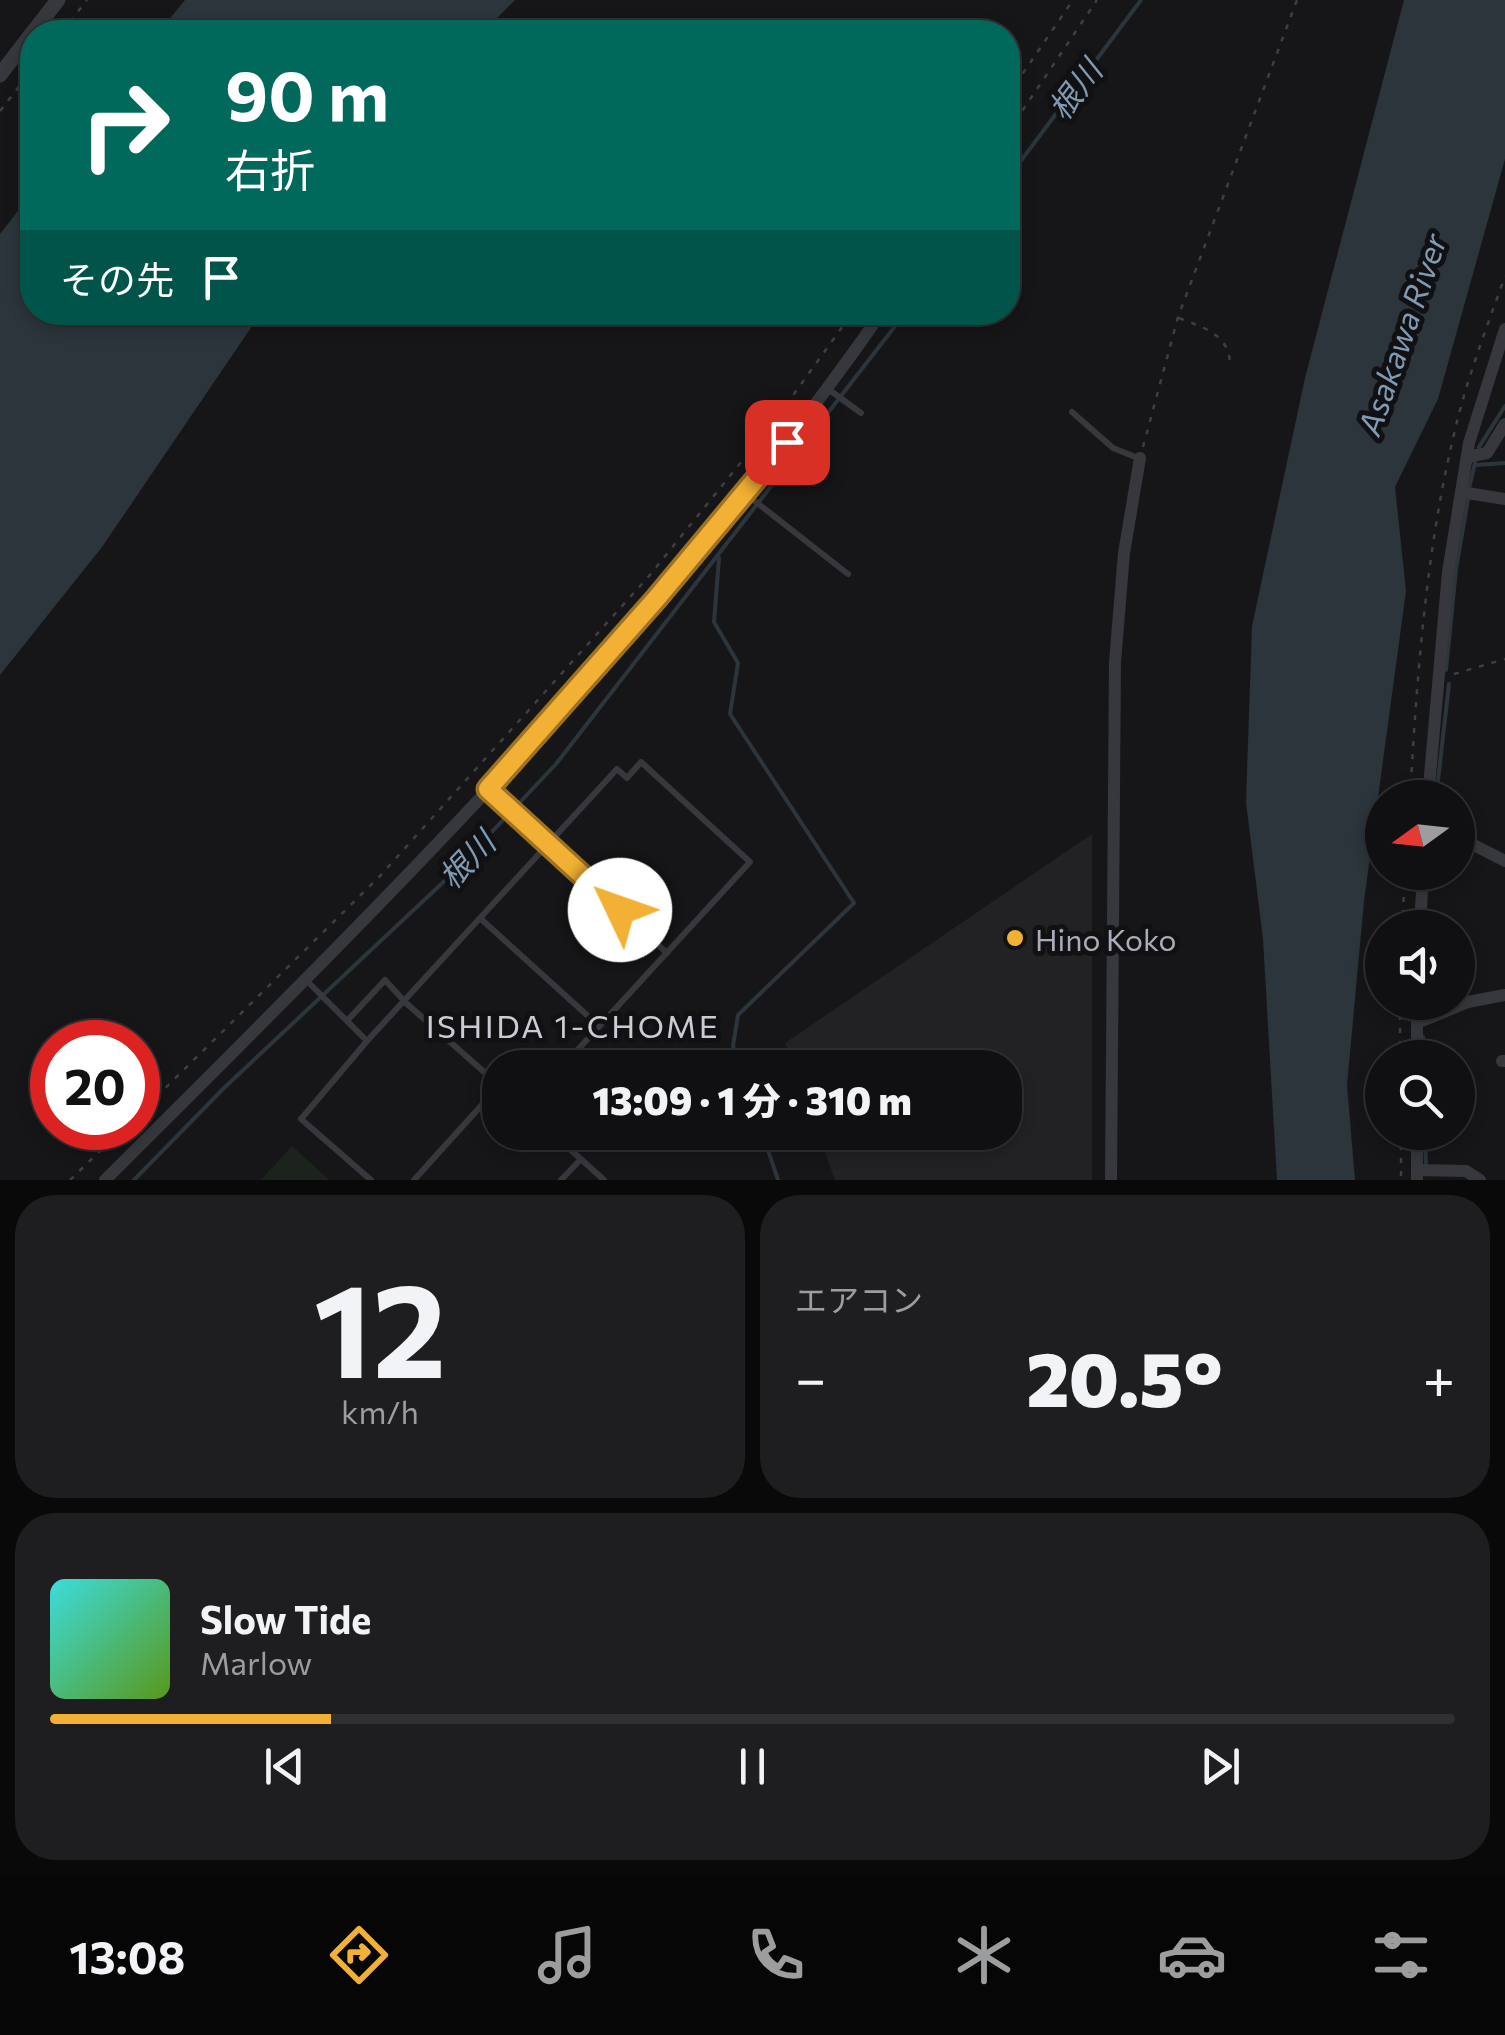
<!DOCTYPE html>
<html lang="ja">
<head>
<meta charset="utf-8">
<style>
  :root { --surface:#101012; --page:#1e1e20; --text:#f1f3f6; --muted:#9c9d9f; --line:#303032; --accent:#f2b134 }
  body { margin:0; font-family:Commissioner,"Noto Sans JP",sans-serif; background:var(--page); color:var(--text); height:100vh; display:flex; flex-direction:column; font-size:38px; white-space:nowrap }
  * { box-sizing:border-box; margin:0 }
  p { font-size:32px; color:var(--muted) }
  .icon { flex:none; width:55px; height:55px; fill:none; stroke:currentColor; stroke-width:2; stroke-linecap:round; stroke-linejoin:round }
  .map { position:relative; height:1180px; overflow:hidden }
  .sheet { display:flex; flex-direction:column; gap:15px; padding:15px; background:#09090a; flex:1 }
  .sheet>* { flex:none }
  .top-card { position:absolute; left:20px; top:20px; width:1000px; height:305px; border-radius:40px; box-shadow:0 5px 15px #0003,0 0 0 2px var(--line); background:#00695c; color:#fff; overflow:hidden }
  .needle { width:65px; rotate:255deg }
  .tools { position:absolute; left:1365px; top:780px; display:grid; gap:20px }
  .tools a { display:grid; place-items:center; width:110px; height:110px; border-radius:50%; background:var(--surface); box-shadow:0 5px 15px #0003,0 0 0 2px var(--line); font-size:50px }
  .speed { position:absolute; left:30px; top:1020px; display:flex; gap:20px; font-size:50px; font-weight:700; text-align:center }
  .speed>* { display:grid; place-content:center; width:130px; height:130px; border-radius:50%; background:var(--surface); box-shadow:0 5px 15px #0003,0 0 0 2px var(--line); line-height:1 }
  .speed .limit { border:15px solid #d22; background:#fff; color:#111 }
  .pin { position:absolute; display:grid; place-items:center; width:85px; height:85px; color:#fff; margin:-42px; border-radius:20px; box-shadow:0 5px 15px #0006 }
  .me { position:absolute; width:110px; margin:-55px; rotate:312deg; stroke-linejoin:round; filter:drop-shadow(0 0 8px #0008) }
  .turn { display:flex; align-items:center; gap:35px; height:210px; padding:0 40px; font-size:45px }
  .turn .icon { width:130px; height:130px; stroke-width:2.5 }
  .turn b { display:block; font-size:70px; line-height:85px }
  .then { display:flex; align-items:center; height:95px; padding:0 40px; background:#0003; gap:20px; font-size:38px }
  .big { font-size:75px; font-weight:800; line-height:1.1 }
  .sheet .widget { flex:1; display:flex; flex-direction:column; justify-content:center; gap:15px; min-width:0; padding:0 35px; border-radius:40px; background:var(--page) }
  .sheet .dial { align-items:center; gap:0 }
  .dial b { font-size:130px; line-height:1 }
  .song { display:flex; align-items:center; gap:30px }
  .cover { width:120px; height:120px; border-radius:15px; background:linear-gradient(135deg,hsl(180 70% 55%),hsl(90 70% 35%)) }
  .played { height:10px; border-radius:5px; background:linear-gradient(90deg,var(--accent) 20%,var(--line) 20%) }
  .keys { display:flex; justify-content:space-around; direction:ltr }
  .heat { display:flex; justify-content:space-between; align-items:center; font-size:55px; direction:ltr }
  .sheet .tiles { flex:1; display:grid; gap:15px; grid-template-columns:1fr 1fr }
  .widget:last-child { grid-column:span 2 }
  .trip { position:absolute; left:482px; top:1050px; width:540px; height:100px; border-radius:40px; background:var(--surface); box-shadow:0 5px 15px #0003,0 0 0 2px var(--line); font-weight:800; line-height:100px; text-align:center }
  .tab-bar { display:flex; height:160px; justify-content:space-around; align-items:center; background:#060607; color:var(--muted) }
  .tab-bar .icon { width:70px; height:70px }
  .tab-bar .current { color:var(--accent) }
  .tab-bar b { font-size:45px; color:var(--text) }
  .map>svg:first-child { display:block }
</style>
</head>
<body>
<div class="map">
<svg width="1505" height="1180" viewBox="0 0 1505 1180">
  <rect width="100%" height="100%" fill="#161618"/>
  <!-- built -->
  <polygon fill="#222225" points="1092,834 1092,1180 835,1180 818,1133 1005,1132 1005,1068 794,1067 785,1043"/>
  <!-- green -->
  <polygon fill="#1c231d" points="292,1146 329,1180 261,1180"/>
  <!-- water -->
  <g fill="#2c353c">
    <polygon points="185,0 515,0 483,32 159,32"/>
    <polygon points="1404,0 1505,0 1505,159 1438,399 1395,487 1406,591 1364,901 1347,1085 1355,1180 1277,1180 1263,939 1246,802 1252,626 1305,378"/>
    <polygon points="32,193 32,312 261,313 102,547 0,675 0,234"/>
  </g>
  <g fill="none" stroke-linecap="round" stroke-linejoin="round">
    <!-- stream -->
    <g stroke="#2c353c" stroke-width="4">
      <polyline points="1008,178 1141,0"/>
      <polyline points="1479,447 1505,406"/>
      <polyline points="1475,465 1505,463"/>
      <polyline points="1469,488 1475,463"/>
      <polyline points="719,558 714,622 738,663 730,714 854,903 738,1015 733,1046 741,1068"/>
      <polyline points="1446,670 1456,569 1468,499"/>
      <polyline points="1436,798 1449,684"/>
      <polyline points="1423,1037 1424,1058"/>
      <polyline points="762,1132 778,1180"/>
      <polyline points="1425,1132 1426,1164"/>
      <polyline points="134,1180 225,1087 453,873 556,764 906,312"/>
    </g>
    <!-- path -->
    <g stroke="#3d3f44" stroke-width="2.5" stroke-dasharray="5 8" stroke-linecap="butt">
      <polyline points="62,32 87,0"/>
      <polyline points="1008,95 1073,0"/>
      <polyline points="0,111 32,70"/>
      <polyline points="1008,132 1097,0"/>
      <path d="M1179,318C1204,328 1229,334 1230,364"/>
      <polyline points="1143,447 1178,317 1297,0"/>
      <polyline points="1454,674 1505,659"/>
      <path d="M1410,798C1417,675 1426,549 1455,430C1467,378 1487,327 1505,276"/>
      <polyline points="1402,928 1405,872"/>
      <polyline points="1400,1002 1400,1058"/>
      <polyline points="138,1115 380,876 649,576 776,419 853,312"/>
      <polyline points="1401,1132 1401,1180"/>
      <polyline points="70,1180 124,1128"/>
    </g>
    <!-- service -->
    <g stroke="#37383d" stroke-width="6">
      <polyline points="828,389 861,413"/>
      <polyline points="1072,412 1113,448 1138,458"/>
      <polyline points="747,495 848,574"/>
      <polyline points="488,789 667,953"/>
      <polyline points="481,919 599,1026"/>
      <polyline points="305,979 367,1041 617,769 627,778 641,762 750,862 561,1068"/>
      <polyline points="347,1021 385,980 406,1003 500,1086"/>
      <polyline points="367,1041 301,1119 371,1180"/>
      <polyline points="551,1132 604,1180"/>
      <polyline points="414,1180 499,1086"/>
      <polyline points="561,1180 581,1159"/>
    </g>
    <!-- minor -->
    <g stroke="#37383d" stroke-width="12">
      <polyline points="1467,457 1487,453 1505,424"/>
      <polyline points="1461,492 1505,499"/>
      <polyline points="1428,798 1448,572 1469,443 1505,329"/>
      <polyline points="1458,837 1505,861"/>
      <polyline points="1420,928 1423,872"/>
      <polyline points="1417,1002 1417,1058"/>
      <polyline points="1417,1023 1468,1002 1505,995"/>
      <polyline points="1502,1061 1505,1061"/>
      <polyline points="1417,1132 1417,1180"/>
      <polyline points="1417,1170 1466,1171 1480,1180"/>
      <path d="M105,1180C377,909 662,628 882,312"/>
      <polyline points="1111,1180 1115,662 1124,553 1140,458"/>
    </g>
    <!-- tertiary -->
    <g stroke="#37383d" stroke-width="15">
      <polyline points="33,32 58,0"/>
      <polyline points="0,75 32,33"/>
    </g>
  </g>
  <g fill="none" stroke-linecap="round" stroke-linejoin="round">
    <defs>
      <polyline id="route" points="620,910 488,789 656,599 787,442"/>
    </defs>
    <!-- route casing -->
    <use href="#route" stroke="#9d7322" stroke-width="25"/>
    <!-- route -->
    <use href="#route" stroke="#f2b134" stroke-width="18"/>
  </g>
  <!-- markers -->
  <circle fill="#f2b134" stroke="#111113" stroke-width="4" cx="1015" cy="938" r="10"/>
  <g text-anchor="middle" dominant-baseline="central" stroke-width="10" stroke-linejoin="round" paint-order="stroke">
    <!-- poi labels -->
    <g font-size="30" fill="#a8adb8" stroke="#111113" text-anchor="start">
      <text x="1035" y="938">Hino Koko</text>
    </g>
    <!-- water labels -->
    <g font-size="32" font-style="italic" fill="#7f9bb3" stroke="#111113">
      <text transform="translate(1074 89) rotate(-53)">根川</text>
      <text transform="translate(1401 334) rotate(-71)">Asakawa River</text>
      <text transform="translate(466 859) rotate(-46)">根川</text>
    </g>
    <!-- neighbourhood labels -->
    <g font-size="32" letter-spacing="2.5" fill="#c9ccd4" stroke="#111113">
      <text x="573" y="1025">ISHIDA 1-CHOME</text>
    </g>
  </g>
</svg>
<div class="tools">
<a><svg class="needle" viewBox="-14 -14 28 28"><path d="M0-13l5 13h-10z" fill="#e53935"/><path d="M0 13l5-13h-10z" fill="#9c9d9f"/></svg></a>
<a><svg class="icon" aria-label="sound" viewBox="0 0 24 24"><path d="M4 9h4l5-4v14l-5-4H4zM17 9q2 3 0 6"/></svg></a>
<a><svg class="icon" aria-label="search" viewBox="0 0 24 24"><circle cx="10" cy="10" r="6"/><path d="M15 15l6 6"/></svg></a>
</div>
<div class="speed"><div class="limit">20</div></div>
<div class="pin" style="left:787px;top:442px;background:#d93025"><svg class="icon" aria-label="arrive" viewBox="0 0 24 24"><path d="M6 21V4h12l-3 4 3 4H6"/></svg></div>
<svg class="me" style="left:620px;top:910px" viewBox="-20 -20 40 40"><circle r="19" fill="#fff"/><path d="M0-13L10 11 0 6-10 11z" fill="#f2b134"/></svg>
<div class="trip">13:09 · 1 分 · 310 m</div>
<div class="top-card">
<div class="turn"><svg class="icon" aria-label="right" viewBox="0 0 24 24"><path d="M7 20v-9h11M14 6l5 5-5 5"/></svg><div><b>90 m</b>右折</div></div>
<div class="then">その先<svg class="icon" aria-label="arrive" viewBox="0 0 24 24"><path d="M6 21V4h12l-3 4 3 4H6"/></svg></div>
</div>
</div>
<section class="sheet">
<div class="tiles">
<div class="widget dial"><b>12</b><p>km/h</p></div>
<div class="widget"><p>エアコン</p>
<div class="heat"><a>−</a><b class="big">20.5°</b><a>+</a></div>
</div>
<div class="widget">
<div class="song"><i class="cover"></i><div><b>Slow Tide</b><p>Marlow</p></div></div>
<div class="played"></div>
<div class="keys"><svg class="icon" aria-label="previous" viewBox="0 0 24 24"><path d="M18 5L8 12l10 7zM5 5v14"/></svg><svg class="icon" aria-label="pause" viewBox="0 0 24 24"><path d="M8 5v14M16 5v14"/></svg><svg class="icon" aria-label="next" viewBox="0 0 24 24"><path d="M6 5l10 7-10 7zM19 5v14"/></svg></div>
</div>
</div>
</section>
<nav class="tab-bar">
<b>13:08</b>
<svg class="icon current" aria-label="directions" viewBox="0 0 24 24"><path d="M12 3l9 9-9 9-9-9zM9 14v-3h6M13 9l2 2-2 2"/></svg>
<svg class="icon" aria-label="music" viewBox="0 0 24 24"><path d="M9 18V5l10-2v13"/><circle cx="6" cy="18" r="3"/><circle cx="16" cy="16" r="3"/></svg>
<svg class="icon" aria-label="phone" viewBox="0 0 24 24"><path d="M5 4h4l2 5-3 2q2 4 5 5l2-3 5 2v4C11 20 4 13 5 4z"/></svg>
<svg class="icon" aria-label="climate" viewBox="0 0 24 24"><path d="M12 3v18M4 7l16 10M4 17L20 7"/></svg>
<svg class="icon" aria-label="car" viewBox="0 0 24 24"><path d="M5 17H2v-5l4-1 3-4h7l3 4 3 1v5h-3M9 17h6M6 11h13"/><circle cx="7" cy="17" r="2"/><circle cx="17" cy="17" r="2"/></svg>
<svg class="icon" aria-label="filters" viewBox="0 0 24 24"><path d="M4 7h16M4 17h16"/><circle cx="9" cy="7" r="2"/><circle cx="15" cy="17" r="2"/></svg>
</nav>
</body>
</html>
